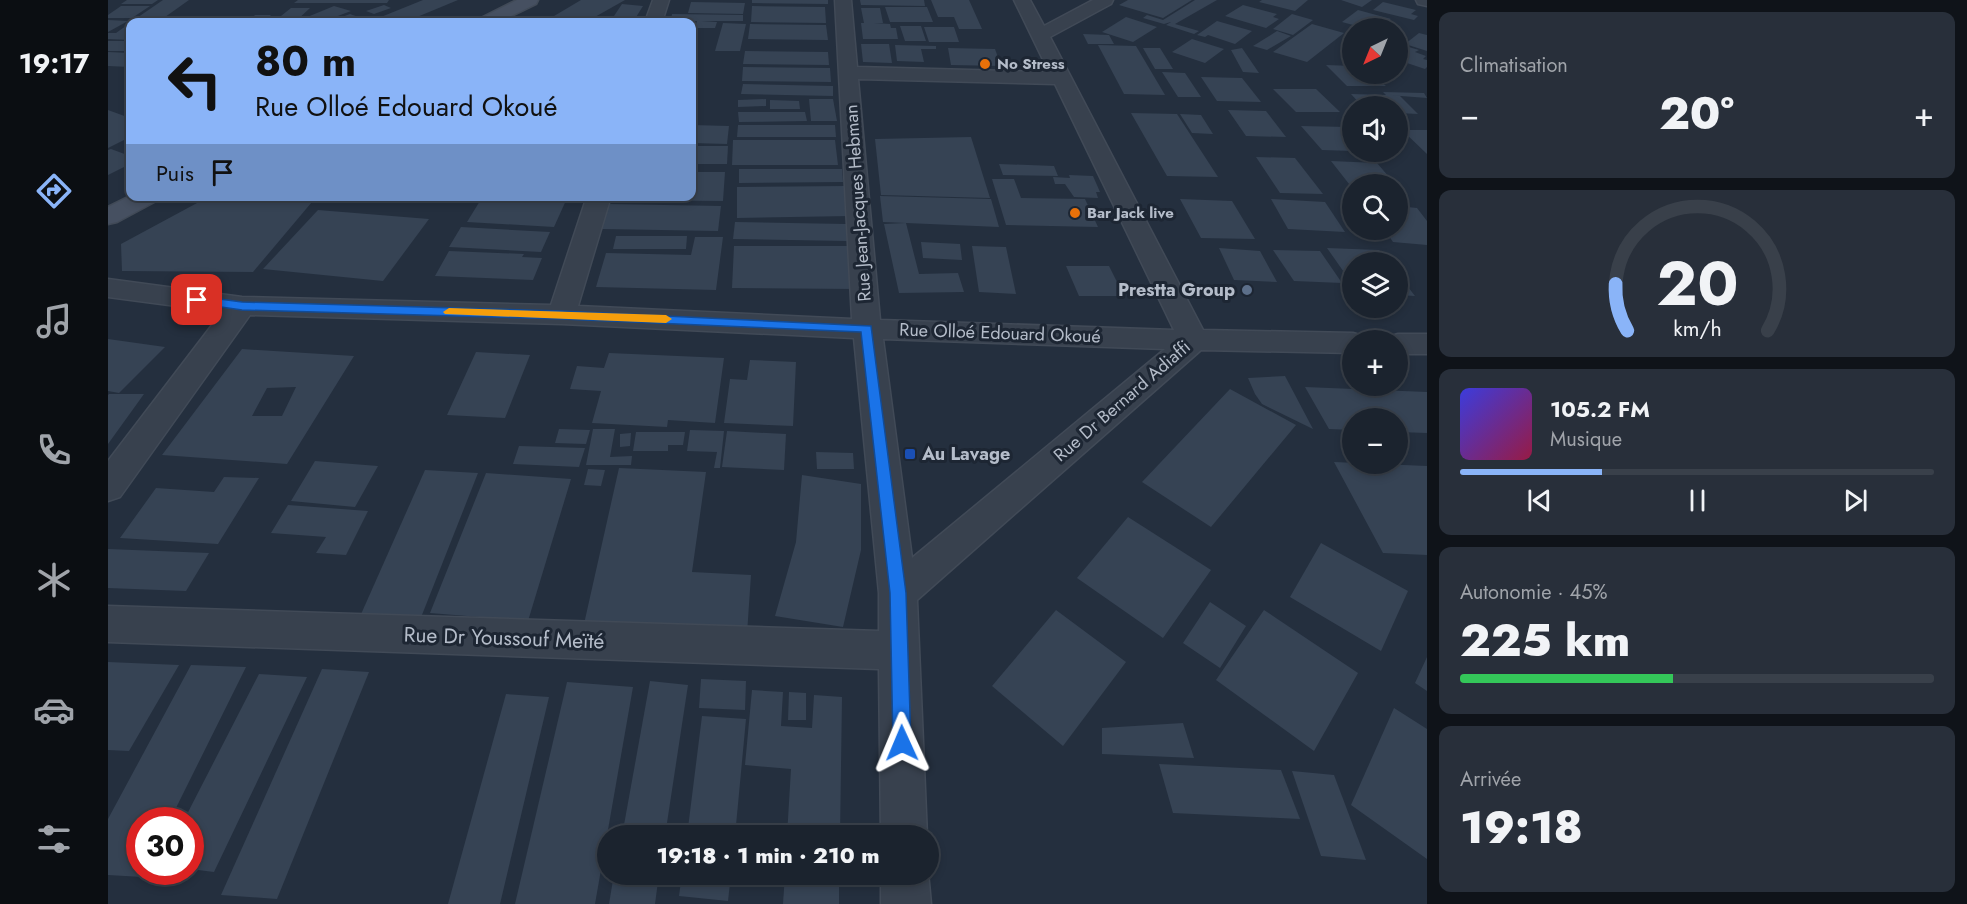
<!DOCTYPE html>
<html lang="fr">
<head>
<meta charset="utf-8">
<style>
  :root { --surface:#1b232e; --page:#282f3a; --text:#f1f3f6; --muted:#a0a4aa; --line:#39404a; --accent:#8ab4f8 }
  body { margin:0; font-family:Jost,sans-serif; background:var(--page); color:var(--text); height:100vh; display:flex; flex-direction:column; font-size:22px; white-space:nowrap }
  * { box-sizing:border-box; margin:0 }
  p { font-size:20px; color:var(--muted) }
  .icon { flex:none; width:33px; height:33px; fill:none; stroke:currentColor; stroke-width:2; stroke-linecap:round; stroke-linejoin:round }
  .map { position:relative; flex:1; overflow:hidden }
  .sheet { display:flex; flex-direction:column; gap:12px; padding:12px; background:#0f1319; width:540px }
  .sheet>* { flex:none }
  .guide { position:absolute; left:18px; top:18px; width:570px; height:183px; border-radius:12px; box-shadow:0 3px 9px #0003,0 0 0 2px var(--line); background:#8ab4f8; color:#111; overflow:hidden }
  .needle { width:39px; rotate:223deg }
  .controls { position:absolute; left:1234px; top:18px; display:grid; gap:12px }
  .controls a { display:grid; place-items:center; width:66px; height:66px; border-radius:50%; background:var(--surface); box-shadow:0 3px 9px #0003,0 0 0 2px var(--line); font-size:30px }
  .speed { position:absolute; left:18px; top:807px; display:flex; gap:12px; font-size:30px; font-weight:700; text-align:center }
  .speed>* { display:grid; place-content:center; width:78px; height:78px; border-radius:50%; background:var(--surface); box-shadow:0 3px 9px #0003,0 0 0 2px var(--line); line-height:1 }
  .speed .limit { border:9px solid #d22; background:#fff; color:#111 }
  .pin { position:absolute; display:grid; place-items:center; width:51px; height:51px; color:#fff; margin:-26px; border-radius:12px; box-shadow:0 3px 9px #0006 }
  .me { position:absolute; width:66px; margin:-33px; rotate:359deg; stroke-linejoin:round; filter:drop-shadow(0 0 4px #0008) }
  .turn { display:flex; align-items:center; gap:21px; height:126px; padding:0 30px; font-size:27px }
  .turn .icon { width:78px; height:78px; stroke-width:2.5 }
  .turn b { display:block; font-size:42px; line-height:51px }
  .then { display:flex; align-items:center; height:57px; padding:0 30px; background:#0003; gap:12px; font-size:22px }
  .big { font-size:45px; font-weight:800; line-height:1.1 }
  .sheet .tile { flex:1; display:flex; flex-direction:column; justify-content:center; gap:9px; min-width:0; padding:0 21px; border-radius:12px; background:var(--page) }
  .sheet .dial { align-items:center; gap:0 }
  .dial svg { height:156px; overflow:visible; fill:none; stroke:var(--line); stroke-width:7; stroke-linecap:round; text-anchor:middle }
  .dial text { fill:var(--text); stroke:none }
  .song { display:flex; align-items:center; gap:18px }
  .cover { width:72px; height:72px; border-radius:9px; background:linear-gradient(135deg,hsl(240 70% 55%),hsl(340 70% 35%)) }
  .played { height:6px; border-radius:3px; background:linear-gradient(90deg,var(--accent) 30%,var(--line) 30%) }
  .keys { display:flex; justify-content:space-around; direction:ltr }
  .heat { display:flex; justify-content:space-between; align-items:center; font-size:33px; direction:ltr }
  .charge { height:9px; border-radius:4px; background:linear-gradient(90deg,#34c759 45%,var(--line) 0) }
  .trip { position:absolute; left:489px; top:825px; width:342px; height:60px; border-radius:30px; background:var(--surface); box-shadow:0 3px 9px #0003,0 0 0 2px var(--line); font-weight:800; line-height:60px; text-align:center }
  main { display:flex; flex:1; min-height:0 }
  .tabs { display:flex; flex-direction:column; width:108px; justify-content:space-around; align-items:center; background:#0b0e12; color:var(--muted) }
  .tabs .icon { width:42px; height:42px }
  .tabs .active { color:var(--accent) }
  .tabs b { font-size:27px; color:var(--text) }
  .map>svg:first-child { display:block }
</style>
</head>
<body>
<main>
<nav class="tabs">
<b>19:17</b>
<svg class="icon active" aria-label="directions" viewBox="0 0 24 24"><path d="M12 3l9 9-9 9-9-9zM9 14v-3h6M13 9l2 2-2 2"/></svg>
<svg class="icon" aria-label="music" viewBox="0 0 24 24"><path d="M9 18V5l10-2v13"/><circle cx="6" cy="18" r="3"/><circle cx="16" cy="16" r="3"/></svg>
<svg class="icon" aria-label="phone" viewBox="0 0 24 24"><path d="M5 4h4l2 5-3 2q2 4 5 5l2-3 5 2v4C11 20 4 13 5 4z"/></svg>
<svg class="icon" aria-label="climate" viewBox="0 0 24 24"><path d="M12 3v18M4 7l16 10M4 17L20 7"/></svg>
<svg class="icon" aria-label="car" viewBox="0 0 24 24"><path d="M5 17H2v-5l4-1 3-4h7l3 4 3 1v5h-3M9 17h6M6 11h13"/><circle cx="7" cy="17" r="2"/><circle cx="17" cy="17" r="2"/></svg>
<svg class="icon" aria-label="filters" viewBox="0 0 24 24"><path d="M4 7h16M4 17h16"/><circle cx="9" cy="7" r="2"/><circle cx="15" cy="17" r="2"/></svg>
</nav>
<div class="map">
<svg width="1319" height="904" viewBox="0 0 1319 904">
  <rect width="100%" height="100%" fill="#242f3e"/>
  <!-- building -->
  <g fill="#364354" fill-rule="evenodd">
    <polygon points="19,0 50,0 44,4 13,4"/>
    <polygon points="55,0 81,0 50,22 23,22"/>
    <polygon points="190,0 281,0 279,3 186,3"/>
    <polygon points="315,0 350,0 297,22 277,22 268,19"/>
    <polygon points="473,0 517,0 478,22 436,22"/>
    <polygon points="644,0 720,0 720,4 644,3"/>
    <polygon points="752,0 816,0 817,6 753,5"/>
    <polygon points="823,0 861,0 874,29 851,29 846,17 830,17"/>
    <polygon points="1020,0 1084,0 1055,18 1011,5"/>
    <polygon points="1087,0 1109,0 1067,24 1091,31 1086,34 1058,25 1063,22 1056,24 1035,18 1039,15 1055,20"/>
    <polygon points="1154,0 1200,0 1187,11 1151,2"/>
    <polygon points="1233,0 1264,0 1254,7"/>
    <polygon points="583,2 637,3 635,14 580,13"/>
    <polygon points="1275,2 1308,10 1303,14 1310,16 1306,20 1265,10"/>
    <polygon points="514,4 535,6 525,22 502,22"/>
    <polygon points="276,5 283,8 266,14 258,11"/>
    <polygon points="1135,5 1169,14 1165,17 1171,19 1158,28 1117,16"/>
    <polygon points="13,6 42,6 24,18 0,18 0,15"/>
    <polygon points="226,6 243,11 214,22 192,20"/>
    <polygon points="644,6 717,7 718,23 643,22"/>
    <polygon points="777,7 819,7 825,22 782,22"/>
    <polygon points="183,8 202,8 188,21 168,20"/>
    <polygon points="753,8 772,8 775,23 766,23 782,24 783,28 788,28 790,39 755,39 753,23 756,23"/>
    <polygon points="1250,10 1283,19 1270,28 1256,28 1234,22"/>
    <polygon points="242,14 259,20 252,22 220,22"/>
    <polygon points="564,14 635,15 635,21 593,21 609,22 607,28 587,28 589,21 563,21"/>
    <polygon points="1184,14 1205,20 1185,35 1165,29"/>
    <polygon points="147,15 163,15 156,22 140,22"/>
    <polygon points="1018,17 1049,27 1025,42 994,32"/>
    <polygon points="0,20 20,21 0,32"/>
    <polygon points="1109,21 1144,31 1127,44 1100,35 1097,37 1089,35"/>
    <polygon points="22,23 22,40 0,39 0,33 8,33"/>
    <polygon points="615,23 638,24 632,51 607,51"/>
    <polygon points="642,24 718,25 720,40 640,39"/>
    <polygon points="1204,24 1236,33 1199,62 1165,52"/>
    <polygon points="792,26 813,26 818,41 797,41"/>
    <polygon points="816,27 846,27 851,42 821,42"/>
    <polygon points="1169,31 1183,36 1159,50 1145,46"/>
    <polygon points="1311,33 1319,35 1319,51 1297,44"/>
    <polygon points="975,34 1001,35 1006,44 980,44"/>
    <polygon points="1084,39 1116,49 1097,63 1064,52"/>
    <rect x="0" y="41" width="22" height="10"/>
    <polygon points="753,44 781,44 784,63 755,62"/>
    <polygon points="787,45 828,46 828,49 813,49 816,62 789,61"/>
    <polygon points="990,45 1028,46 1057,95 1016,94"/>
    <polygon points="1294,45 1311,50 1307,52 1318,56 1315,59 1319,60 1319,67 1317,69 1290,60 1290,47"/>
    <polygon points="840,48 887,49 893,66 843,65"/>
    <polygon points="1035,48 1052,48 1065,69 1047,69"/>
    <polygon points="1134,48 1151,73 1135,72 1123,50"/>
    <polygon points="637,51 720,52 721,65 635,64"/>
    <polygon points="0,52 22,53 22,67 0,66"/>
    <polygon points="912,64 925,64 929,71 916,71"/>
    <polygon points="1218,65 1245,66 1245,74 1263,74 1278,86 1239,86"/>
    <polygon points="635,67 722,68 723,82 634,81"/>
    <polygon points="1054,72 1077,73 1093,97 1070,97"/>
    <polygon points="1093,77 1134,78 1153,102 1109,101"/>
    <polygon points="635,84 725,86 725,96 633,94"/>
    <polygon points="1165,89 1208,89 1232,112 1188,112"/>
    <polygon points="1275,92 1316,93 1319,98 1280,95 1292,96 1310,114 1290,113 1290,106 1254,106 1243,94 1278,95"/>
    <polygon points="658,99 658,106 630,107 630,100"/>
    <polygon points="701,99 725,99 729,121 703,121"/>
    <polygon points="662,100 691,101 692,109 662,109"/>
    <polygon points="0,110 22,118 22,137 0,148"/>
    <polygon points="1120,110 1158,111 1178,137 1138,136"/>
    <polygon points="630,112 697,112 699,121 631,122"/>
    <polygon points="1023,113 1069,114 1110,177 1059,176"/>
    <polygon points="1072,114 1093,115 1105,134 1084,133"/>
    <polygon points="584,125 621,126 619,144 584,143"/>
    <polygon points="630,125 727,125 728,137 629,137"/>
    <polygon points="1193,126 1240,127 1245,132 1245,151 1214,150"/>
    <polygon points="1294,130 1319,130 1319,154"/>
    <polygon points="863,137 882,198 773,195 767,139"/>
    <polygon points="625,140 727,140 730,165 624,165"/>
    <polygon points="584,146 620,146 619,164 584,164"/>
    <polygon points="3,149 22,156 22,164 0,175 0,150"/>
    <polygon points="1148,157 1187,158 1215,194 1172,193"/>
    <polygon points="1223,161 1269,163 1287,184 1245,184 1245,189"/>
    <polygon points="891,164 946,166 950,176 895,175"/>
    <polygon points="631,169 734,169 735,182 631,183"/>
    <polygon points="584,172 617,172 615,201 509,200 510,196 584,196"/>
    <polygon points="961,175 985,176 992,192 988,192 990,198 966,197 957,184 947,184 945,177 962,178"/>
    <polygon points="884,179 906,179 913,198 977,199 990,227 898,225"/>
    <polygon points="738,186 743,216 629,218 629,187"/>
    <polygon points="102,196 209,196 145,272 14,271 13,244"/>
    <polygon points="375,196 460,196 446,227 359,222"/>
    <polygon points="772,196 883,199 891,227 775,222"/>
    <polygon points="1072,199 1124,201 1147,239 1093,238"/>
    <polygon points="1163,199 1217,202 1237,232 1180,229"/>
    <polygon points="501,204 613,206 610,231 494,229"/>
    <polygon points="1290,206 1309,208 1319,221 1319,245 1285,242 1277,230 1290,230"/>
    <polygon points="210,210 321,219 275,281 155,269"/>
    <polygon points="627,222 738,224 739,241 625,239"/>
    <polygon points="798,223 811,274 850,273 856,292 791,293 776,224"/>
    <polygon points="353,227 442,232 433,252 341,247"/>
    <polygon points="508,236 579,236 578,249 505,249"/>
    <polygon points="587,237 615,237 608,290 488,287 498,253 583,255"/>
    <polygon points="813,242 852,244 854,260 815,258"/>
    <polygon points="626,246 742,246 747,289 624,288"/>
    <polygon points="864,246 898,247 908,294 871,292"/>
    <polygon points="1111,248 1152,251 1169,282 1126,280"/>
    <polygon points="1219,248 1271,250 1281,262 1245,262 1245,285"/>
    <polygon points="1165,250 1212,251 1234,283 1186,281"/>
    <polygon points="341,251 416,254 414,257 434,258 425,280 327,276"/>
    <polygon points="958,266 1001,266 1016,296 971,296"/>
    <polygon points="1290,274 1307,296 1290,295"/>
    <polygon points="0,339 57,347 11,393 0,391"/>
    <path d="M134,349L246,356L179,464L54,455ZM188,387L174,416H144L159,388Z"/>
    <polygon points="368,352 422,355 397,418 339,415"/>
    <polygon points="501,353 616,358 607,423 560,420 559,427 484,423 493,391 462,389 469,366 496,368"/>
    <polygon points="642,360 688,362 685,426 616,423 622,379 639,380"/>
    <polygon points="1177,376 1205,429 1154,404 1147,394 1140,378"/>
    <polygon points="1197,387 1319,392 1319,433 1290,432 1290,418 1245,418 1245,430 1221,429"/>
    <polygon points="1122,389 1188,425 1103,527 1034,482"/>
    <polygon points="1,394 36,394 0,444 0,395"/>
    <polygon points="451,429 482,430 478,444 447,443"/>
    <polygon points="485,429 507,429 502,457 524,456 523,465 478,465"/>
    <polygon points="582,430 616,431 612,468 606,468 609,452 579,451"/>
    <polygon points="619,431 678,434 676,470 614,467"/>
    <polygon points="528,432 577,432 575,445 560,445 560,451 525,451"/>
    <polygon points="523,433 522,446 512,447 512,434"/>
    <polygon points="411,446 477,448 471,467 405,464"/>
    <polygon points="708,452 745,453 746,469 709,469"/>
    <polygon points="207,461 270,466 247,507 183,501"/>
    <polygon points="1226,462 1319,466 1319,555 1275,553"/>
    <polygon points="511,468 598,472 584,572 643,575 639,634 476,624"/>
    <polygon points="480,469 497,470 493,486 476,485"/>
    <polygon points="317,470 370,473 310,625 250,621"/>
    <polygon points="378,473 463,479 420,621 322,613"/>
    <polygon points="694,475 753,484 753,550 735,627 667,616 688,542"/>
    <polygon points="116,477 151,478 110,544 12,538 48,488 106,492"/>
    <polygon points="180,505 260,511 238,555 208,553 218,537 163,533"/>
    <polygon points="1020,517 1103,570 1055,638 969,578"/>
    <polygon points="1213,543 1300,591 1273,651 1182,597"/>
    <polygon points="0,549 101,553 78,591 0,588"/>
    <polygon points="1102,602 1138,626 1112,668 1075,643"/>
    <polygon points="948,610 1018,662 955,746 884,686"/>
    <polygon points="1156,610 1250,673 1206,751 1108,680"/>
    <polygon points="1319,657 1319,691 1307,683"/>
    <polygon points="0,662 71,665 21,751 0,750"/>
    <polygon points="83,665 138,667 62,820 32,820 32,872 36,872 34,877 0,875 0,819"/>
    <polygon points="214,669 261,672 169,899 113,895"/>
    <polygon points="151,674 199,677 106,872 82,869 82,820 76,820"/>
    <polygon points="593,679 638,681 637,710 591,708"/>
    <polygon points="542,681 580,685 557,836 514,836"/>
    <polygon points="459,682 525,687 487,904 407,904"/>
    <polygon points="644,690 675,692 673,726 704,728 706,695 734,697 732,836 679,836 683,769 637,765"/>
    <polygon points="681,692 698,693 698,720 680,720"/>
    <polygon points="398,694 441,697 392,904 340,904"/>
    <polygon points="1286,708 1319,729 1319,859 1243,805"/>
    <polygon points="594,716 638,719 627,836 579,836"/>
    <polygon points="1075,723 1086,758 994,754 994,728"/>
    <polygon points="1051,764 1173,770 1192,819 1065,813"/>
    <polygon points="1184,771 1226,775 1258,860 1213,856"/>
    <polygon points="506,874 551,874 547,904 501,904"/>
    <polygon points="574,874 623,874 620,901 571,896"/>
    <polygon points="677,874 731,874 731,904 675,904"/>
  </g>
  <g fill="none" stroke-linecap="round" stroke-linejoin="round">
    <defs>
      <g id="street">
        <polygon points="545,0 561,0 554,22 537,22"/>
        <path d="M727,0H743L749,67L941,72L906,0H922L936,26L985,0H1005L1003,4L942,37L1095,330L1245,333L1255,336L1258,340H1245V353L1093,350L809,600L819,836H773L771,669L0,642V606L771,631V593L746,338L454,324L142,315L12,497L0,501V461L114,312L0,297V279L134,297L443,305L479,196H503L470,306L744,319ZM750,79L947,84L1066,330L772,320ZM775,339L1057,349L804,558Z"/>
        <polygon points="1308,0 1319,0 1319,6 1310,4"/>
        <polygon points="1290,334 1319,334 1319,354 1290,354 1290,340 1278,340 1280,337"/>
        <polygon points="820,872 823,904 773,904 773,874 820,874"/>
      </g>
      <g id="secondary">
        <polygon points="409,0 430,0 428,4 391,22 370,22 373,18"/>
        <polygon points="22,196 52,196 48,201 9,222 0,224 0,207"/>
      </g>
    </defs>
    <!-- street casing -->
    <use href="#street" stroke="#414a57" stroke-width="3"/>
    <!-- secondary casing -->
    <use href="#secondary" stroke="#414a57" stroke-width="3"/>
    <!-- street -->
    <use href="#street" fill="#38414e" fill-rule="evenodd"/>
    <!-- secondary -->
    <use href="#secondary" fill="#465061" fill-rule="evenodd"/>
  </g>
  <!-- route -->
  <polygon fill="#1a73e8" stroke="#114b97" stroke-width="1.5" points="89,296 134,302 454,311 763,326 798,593 803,743 800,750 794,752 787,750 785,743 782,593 753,332 454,319 134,310 85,303 84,300"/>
  <!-- slow -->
  <polygon fill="#f59e0b" points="341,308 558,315 564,319 558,323 337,314 335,312"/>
  <!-- markers -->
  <g fill="#e8710a" stroke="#1d2633" stroke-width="2">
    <circle cx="877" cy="64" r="6"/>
    <circle cx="967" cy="213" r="6"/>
  </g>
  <circle fill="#5c6f8a" stroke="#1d2633" stroke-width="2" cx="1139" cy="290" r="6"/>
  <rect fill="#1a4fb4" stroke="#1d2633" stroke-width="2" x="796" y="448" width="12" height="12" rx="3"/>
  <g text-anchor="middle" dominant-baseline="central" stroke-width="6" stroke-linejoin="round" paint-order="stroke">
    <!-- far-poi labels -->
    <g font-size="15" font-weight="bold" fill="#b4bcc9" stroke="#1d2633" text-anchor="start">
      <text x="889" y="64">No Stress</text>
      <text x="979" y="213">Bar Jack live</text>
    </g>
    <!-- street labels -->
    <g font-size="18" fill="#b4bcc9" stroke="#1d2633">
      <text transform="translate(750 203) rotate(-94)">Rue Jean-Jacques Hebman</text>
      <text transform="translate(892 333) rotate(2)">Rue Olloé Edouard Okoué</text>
      <text transform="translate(1014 401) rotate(-41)">Rue Dr Bernard Adiaffi</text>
    </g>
    <!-- poi labels -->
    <g font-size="18" font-weight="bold" fill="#b4bcc9" stroke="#1d2633" text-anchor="end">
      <text x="1127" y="290">Prestta Group</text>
      <text x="814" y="454" text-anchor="start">Au Lavage</text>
    </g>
    <!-- near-street labels -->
    <g font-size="21" fill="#b4bcc9" stroke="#1d2633">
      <text transform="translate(396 638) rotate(2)">Rue Dr Youssouf Meïté</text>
    </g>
  </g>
</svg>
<div class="controls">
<a><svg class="needle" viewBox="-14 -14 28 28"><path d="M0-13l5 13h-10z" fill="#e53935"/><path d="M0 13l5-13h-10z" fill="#a0a4aa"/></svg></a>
<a><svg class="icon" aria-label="sound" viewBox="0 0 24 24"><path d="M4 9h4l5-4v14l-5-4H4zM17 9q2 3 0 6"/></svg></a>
<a><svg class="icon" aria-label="search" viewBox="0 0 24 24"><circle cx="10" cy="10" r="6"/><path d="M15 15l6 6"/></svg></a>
<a><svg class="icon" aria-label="layers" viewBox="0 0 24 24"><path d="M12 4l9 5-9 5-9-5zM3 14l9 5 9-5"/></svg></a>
<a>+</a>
<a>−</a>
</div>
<div class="speed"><div class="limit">30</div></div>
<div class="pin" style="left:89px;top:300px;background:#d93025"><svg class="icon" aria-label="arrive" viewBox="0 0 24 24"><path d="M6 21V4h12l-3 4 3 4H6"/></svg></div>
<svg class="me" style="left:794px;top:743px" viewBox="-20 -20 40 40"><path d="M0-17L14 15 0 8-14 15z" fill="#1a73e8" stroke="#fff" stroke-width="4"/></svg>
<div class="trip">19:18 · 1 min · 210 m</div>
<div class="guide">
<div class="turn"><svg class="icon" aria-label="left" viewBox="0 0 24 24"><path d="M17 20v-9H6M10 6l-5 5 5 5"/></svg><div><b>80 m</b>Rue Olloé Edouard Okoué</div></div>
<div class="then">Puis<svg class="icon" aria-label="arrive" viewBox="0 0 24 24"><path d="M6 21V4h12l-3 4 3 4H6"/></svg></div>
</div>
</div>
<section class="sheet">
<div class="tile"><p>Climatisation</p>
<div class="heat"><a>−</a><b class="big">20°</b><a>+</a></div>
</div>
<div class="tile dial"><svg viewBox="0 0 100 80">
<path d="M14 69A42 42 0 1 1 86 69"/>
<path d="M14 69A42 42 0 0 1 8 45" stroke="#8ab4f8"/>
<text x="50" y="56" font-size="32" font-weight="700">20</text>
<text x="50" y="72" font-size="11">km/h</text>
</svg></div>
<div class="tile">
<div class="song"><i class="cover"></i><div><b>105.2 FM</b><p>Musique</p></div></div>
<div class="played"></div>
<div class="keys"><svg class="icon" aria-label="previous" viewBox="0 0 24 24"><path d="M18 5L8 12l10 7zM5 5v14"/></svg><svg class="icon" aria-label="pause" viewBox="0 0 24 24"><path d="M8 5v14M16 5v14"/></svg><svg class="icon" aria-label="next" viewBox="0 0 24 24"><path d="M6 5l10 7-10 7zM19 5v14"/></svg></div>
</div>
<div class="tile"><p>Autonomie · 45%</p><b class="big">225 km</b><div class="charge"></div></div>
<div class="tile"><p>Arrivée</p><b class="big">19:18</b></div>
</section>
</main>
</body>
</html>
